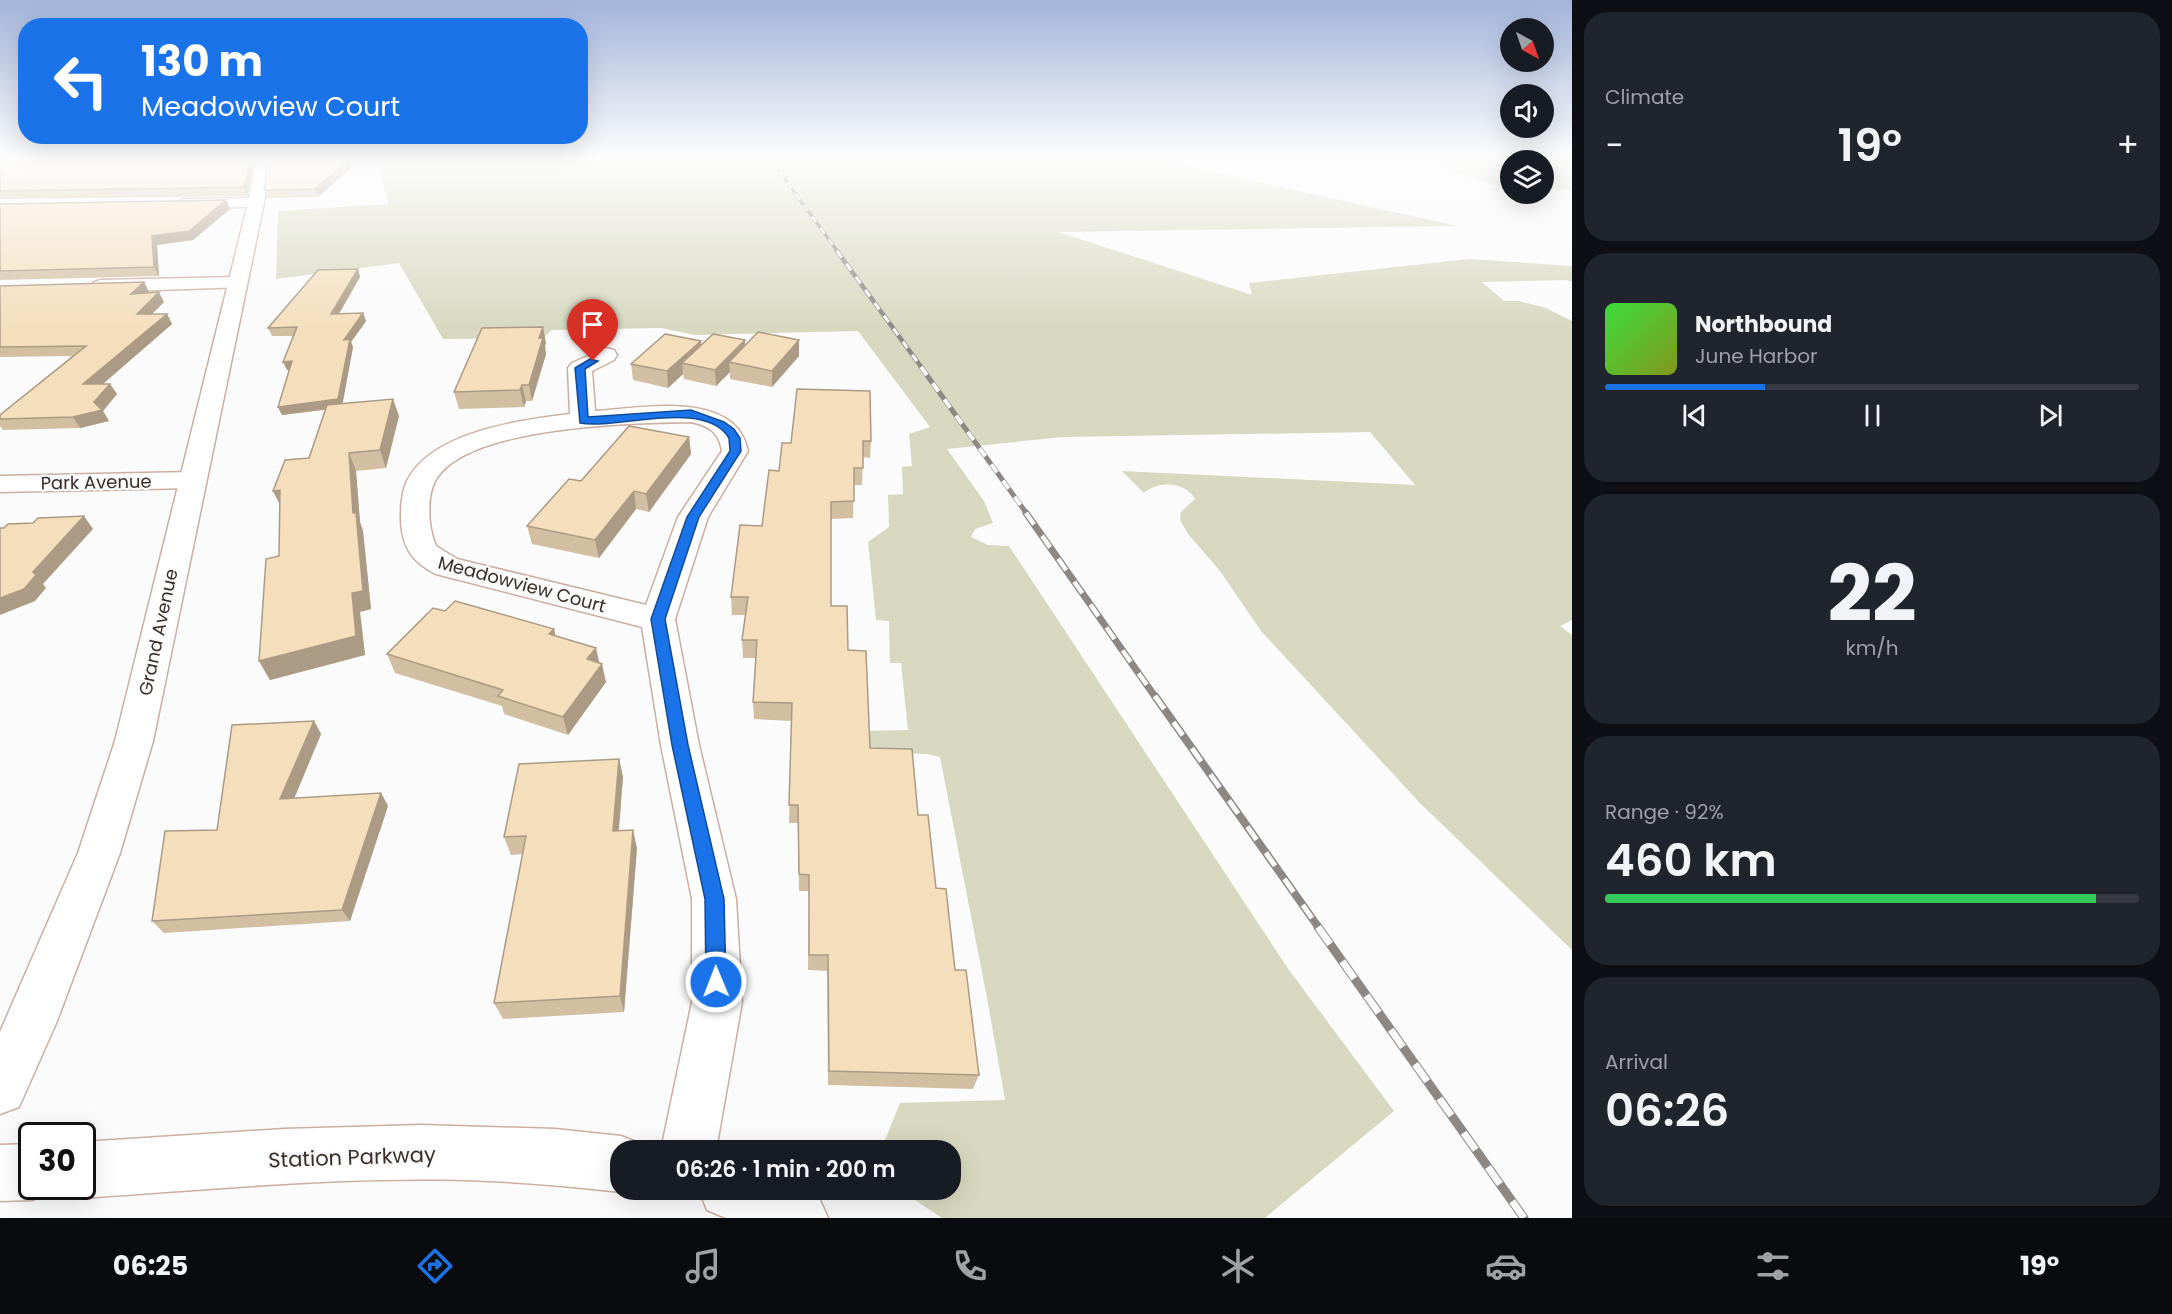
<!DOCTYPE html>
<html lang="en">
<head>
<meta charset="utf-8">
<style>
  :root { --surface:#171b24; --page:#20242c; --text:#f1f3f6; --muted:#9ea1a6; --line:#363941; --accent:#1a73e8 }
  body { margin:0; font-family:Poppins,sans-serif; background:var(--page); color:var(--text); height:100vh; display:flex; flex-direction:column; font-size:22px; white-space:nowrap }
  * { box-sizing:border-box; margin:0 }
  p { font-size:20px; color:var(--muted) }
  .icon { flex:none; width:33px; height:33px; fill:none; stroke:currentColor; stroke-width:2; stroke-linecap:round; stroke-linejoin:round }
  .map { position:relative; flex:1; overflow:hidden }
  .details { display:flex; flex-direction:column; gap:12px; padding:12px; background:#0d0f14; width:600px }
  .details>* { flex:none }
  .banner { position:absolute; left:18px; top:18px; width:570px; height:126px; border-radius:24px; box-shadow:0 6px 24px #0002; background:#1a73e8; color:#fff; overflow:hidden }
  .needle { width:39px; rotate:140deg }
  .fabs { position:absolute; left:1500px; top:18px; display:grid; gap:12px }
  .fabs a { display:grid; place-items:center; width:54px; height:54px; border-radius:50%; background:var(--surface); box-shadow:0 6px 24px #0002; font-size:30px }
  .speed { position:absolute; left:18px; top:1122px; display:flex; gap:12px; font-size:30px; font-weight:700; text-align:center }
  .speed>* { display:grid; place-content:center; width:78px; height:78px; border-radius:50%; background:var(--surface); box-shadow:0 6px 24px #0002; line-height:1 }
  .speed .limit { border:3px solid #111; border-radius:9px; background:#fff; color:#111 }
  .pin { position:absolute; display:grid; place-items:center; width:51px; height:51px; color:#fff; margin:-62px -26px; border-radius:50% 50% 50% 0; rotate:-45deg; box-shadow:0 0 6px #0007 }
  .pin .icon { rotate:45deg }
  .me { position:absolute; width:66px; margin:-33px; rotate:359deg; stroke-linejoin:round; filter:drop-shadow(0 0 4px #0008) }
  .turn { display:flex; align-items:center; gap:21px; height:126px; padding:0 24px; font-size:27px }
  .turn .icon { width:78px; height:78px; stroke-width:2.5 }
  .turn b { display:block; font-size:42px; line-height:51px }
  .big { font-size:45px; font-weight:600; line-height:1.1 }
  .details .widget { flex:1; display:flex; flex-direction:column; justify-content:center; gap:9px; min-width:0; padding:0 21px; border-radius:24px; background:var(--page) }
  .details .dial { align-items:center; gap:0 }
  .dial b { font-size:78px; line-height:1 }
  .song { display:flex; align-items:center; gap:18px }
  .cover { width:72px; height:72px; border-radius:9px; background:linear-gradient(135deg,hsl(120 70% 55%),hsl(70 70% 35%)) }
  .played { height:6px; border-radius:3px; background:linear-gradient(90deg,var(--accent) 30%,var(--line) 30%) }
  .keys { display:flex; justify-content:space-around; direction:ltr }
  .heat { display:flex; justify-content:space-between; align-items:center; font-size:33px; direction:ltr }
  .charge { height:9px; border-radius:4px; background:linear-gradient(90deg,#34c759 92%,var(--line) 0) }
  .trip { position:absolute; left:610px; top:1140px; width:351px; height:60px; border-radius:24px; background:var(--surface); box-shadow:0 6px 24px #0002; font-weight:600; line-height:60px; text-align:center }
  .dock { display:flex; height:96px; justify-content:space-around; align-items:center; background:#090b0e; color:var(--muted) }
  .dock .icon { width:42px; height:42px }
  .dock .on { color:var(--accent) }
  .dock b { font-size:27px; color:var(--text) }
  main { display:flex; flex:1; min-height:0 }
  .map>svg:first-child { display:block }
</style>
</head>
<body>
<main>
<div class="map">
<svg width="1572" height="1218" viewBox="0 0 1572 1218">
  <rect width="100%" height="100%" fill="#fbfbfb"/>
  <!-- green -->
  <g fill="#d7d8bf">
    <path d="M376,160H1158L1458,226L1059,232L1252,295L1249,283L1469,259L1572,266V282L1566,280L1482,282L1504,301H1519L1546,308L1572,321V620L1560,626L1572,635V950L1419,802L1261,631L1220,571L1188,534L1180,520L1181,512L1195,499C1186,482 1158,480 1144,493L1122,471L1415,485L1370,432L1063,437L947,449L984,501L993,523L975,529L971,537L988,545L1009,546L1289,970L1394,1111L1265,1218H942L900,1190H951V1150H881L900,1103L1005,1100L987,998L940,757L927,754L868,752L866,731L908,730L901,663H890L889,621L876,620L868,542L889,527L888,495L903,494L902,467L912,466L909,434L930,427L858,331L695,335L661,328L552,330L543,338L443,339L399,263L276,279L278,211L389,204Z"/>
    <polygon points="1458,160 1572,160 1572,190 1544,189 1544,160 1510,160 1510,188 1503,188 1439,167"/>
  </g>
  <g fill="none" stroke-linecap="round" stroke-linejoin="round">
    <defs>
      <g id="minor">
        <polygon points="256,198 264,203 262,206 183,209 175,204 183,199"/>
        <polygon points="237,277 244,279 247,283 244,287 101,292 94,290 91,286 94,282 101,280"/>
        <path d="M606,348L614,350L617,355L614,360L592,371L595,411C641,408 736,389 748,451L708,517L675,619L699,745L736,899L742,1002L716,1150H661L692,1002V899L661,745L642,627L436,574C412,562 402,547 401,520C401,508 401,495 406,483C429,432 520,420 570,414L568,368L572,363ZM691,422C709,426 719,432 722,451L678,517L646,605L457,559L436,546C428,527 425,492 439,475C477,426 632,423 691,422Z"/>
        <polygon points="192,472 202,474 206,480 202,486 192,488 0,492 0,476"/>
        <path d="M421,1125L555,1129L621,1136L641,1144L643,1150H621V1190H627L621,1192C577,1187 534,1183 490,1181C354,1175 217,1189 82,1198L62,1190L61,1186H82V1142L284,1129Z"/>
        <polygon points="32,1144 32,1186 54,1186 52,1192 32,1200 0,1201 0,1145"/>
        <polygon points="699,1190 800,1190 819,1198 828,1218 726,1218 707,1210"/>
      </g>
      <polygon id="primary" points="256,160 270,160 264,203 153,741 120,853 57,1021 19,1107 0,1114 0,1032 78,853 115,741 248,203"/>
    </defs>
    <!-- minor casing -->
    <use href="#minor" stroke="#cbaea0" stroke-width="3"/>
    <!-- primary casing -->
    <use href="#primary" stroke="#cbaea0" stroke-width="3"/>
    <!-- minor -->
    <use href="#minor" fill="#fff" fill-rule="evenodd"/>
    <!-- primary -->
    <use href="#primary" fill="#fff" fill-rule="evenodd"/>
    <defs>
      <polyline id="rail-far5" points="771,160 838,252"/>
      <polyline id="rail-far4" points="837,251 922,368"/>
      <polyline id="rail-far3" points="921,367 1027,514"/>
      <polyline id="rail-far2" points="1026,513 1156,698"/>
      <polyline id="rail-far1" points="1155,696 1319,928"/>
      <polyline id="rail" points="1318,927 1524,1218"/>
    </defs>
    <!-- rail-far5 casing -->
    <use href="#rail-far5" stroke="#8e8885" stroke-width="3"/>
    <!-- rail-far4 casing -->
    <use href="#rail-far4" stroke="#8e8885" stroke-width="4.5"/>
    <!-- rail-far3 casing -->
    <use href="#rail-far3" stroke="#8e8885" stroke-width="5"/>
    <!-- rail-far2 casing -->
    <use href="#rail-far2" stroke="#8e8885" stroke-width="7"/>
    <!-- rail-far1 casing -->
    <use href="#rail-far1" stroke="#8e8885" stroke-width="8"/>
    <!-- rail casing -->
    <use href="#rail" stroke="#8e8885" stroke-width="9"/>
    <!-- rail-far5 -->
    <use href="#rail-far5" stroke="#fbfbfb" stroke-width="2" stroke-dasharray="7" stroke-linecap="butt"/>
    <!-- rail-far4 -->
    <use href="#rail-far4" stroke="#fbfbfb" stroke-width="3" stroke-dasharray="8" stroke-linecap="butt"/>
    <!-- rail-far3 -->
    <use href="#rail-far3" stroke="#fbfbfb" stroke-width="4" stroke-dasharray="10" stroke-linecap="butt"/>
    <!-- rail-far2 -->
    <use href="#rail-far2" stroke="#fbfbfb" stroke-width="4.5" stroke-dasharray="14" stroke-linecap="butt"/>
    <!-- rail-far1 -->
    <use href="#rail-far1" stroke="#fbfbfb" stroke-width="5" stroke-dasharray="16" stroke-linecap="butt"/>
    <!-- rail -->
    <use href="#rail" stroke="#fbfbfb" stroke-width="7" stroke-dasharray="21" stroke-linecap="butt"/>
  </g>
  <!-- wall -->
  <g fill="#d2bfa2">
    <polygon points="0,160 256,160 247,196 0,199"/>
    <polygon points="352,167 318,197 267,198 264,190"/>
    <polygon points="0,204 230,209 193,240 157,245 159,276 0,280"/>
    <polygon points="358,269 360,277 339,314 363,313 366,321 351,342 353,347 342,404 399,416 386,468 356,471 360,522 363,531 371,609 360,612 365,655 270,680 259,661 279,556 309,458 325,410 282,415 278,407 289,370 287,370 294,336 272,336 268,328"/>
    <polygon points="144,282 149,292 148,293 164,302 152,314 167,314 172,324 103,384 110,384 117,394 103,411 109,421 80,428 3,430 0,426 0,415 72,356 0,357 0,286"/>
    <polygon points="701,341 701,345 745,346 799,356 772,387 730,379 730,372 716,386 684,379 683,374 668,388 633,380 631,364"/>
    <polygon points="546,343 545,346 546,354 532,401 526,401 524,407 459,409 454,392"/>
    <polygon points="797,389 871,441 870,458 863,457 862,485 854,485 853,518 831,519 831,606 848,650 870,748 918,815 979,1075 973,1089 828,1085 827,971 808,970 809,891 799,891 798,823 789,823 791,721 754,719 753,702 756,658 743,658 742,640 745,615 732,615 731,597 762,526 779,471 791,443"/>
    <polygon points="689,437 691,454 649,512 636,509 599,558 532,544 527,526 581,481"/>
    <polygon points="445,611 554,629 555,636 599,663 606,682 568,735 504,714 502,706 395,673 387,654"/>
    <polygon points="314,721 321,734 294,798 381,793 388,806 350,921 164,933 152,921 217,830"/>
    <polygon points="619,759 623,777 619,831 637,848 624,1012 503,1019 494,1003 523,854 511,855 504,837"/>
  </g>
  <!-- shaded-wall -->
  <g fill="#ab9b84">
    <polygon points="251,160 256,160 247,196 244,187"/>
    <polygon points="349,160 350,160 352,167 318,197 315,189"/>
    <polygon points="226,200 230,209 193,240 157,245 159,276 154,267 152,236"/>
    <polygon points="358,269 360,277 334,322 331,314"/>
    <polygon points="144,282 149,292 136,304 131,294"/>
    <polygon points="159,292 164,302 142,324 137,314"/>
    <polygon points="363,313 366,321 351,342 353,347 342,407 282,415 278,407 344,340"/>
    <polygon points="167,314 172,324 90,395 83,384"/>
    <polygon points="543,327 546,343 545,346 546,354 532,401 529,385 539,338"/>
    <polygon points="745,340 745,356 729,362 730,372 716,386 715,370"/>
    <polygon points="799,340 799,356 772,387 772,371"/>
    <polygon points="701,341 702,357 682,363 683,374 668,388 667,371"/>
    <polygon points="292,361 295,369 287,370 283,362"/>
    <polygon points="110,384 117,394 103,411 109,421 80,428 73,417 94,402"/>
    <polygon points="522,385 526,401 524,407 520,390"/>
    <polygon points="393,399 399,416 386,468 380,450"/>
    <polygon points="689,437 691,454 649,512 646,494"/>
    <polygon points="349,453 356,471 360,522 363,531 371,609 360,612 365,655 270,680 259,661 352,593"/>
    <polygon points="280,490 282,509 273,491"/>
    <polygon points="634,491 636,509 599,558 595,540"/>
    <polygon points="84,516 93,529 43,584 46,588 35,601 0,615 0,598 33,572"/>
    <polygon points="554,629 558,648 549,634"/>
    <polygon points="596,648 600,666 602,664 606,682 568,735 563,717 587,659"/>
    <polygon points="314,721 321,734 289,811 280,799"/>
    <polygon points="619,759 623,777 617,849 613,831"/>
    <polygon points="381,793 388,806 350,921 342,910"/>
    <polygon points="633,830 637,848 624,1012 620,996"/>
  </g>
  <!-- building -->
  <g fill="#f4debc" stroke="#ab9b84" stroke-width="1.5">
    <polygon points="0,160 251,160 244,187 0,191"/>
    <polygon points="268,160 349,160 315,189 264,190"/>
    <polygon points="226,200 189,231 152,236 154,267 0,271 0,204"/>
    <polygon points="358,269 331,314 363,313 344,340 350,339 338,399 278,407 292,361 283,362 297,327 268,328 318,270"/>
    <polygon points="144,282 131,294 159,292 137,314 167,314 83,384 110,384 94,402 102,410 73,417 0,419 0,415 86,346 0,347 0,286"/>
    <polygon points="543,327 539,338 543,338 529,385 522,385 520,390 454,392 482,328"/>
    <polygon points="758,332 799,340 772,371 729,362"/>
    <polygon points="665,334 701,341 667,371 631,364"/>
    <polygon points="713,334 745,340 715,370 682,363"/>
    <polygon points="797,389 870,391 871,441 863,441 863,468 854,468 854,501 831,502 831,606 847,606 848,650 866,651 870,748 912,749 918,815 928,815 936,888 946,889 955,970 966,970 979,1075 829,1071 828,955 809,955 809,875 799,874 798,805 789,805 792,703 753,702 757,640 742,640 748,597 731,597 740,525 762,526 769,470 779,471 782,443 791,443"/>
    <polygon points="393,399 380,450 349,453 353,513 356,513 363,591 352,593 356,636 259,661 266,559 279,556 280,490 273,491 285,460 309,458 327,405"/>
    <polygon points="629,426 689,437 646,494 634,491 595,540 527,526 569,479 581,481"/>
    <polygon points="84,516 33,572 36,575 24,589 0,598 0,528 4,528 8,524 33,523 38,518"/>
    <polygon points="455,601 554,629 549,634 596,648 587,659 602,664 563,717 498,696 503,690 387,654 433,608 445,611"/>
    <polygon points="314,721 280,799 381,793 342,910 152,921 165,831 217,830 232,725"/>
    <polygon points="619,759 613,831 633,830 620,996 494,1003 526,836 504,837 519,764"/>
  </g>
  <!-- sky -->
  <linearGradient id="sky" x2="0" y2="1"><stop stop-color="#a2b4da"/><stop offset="0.48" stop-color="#fdfdfd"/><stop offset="1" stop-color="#fdfdfd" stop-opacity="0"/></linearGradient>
  <rect width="1572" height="330" fill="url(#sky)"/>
  <!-- route -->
  <path fill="#1a73e8" stroke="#114b97" stroke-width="1.5" d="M590,359L598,361L585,369L588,417L691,410L724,422L734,429L740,438L741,451L699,517L665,619L688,745L724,899L726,982L723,989L716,992L709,989L706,982L705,899L672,745L651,619L687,517L730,451L729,438C705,398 617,430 580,423L575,368Z"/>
  <g text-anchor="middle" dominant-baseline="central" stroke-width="4.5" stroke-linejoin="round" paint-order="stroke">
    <!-- street labels -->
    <g font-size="18" fill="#392d28" stroke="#fbfbfb">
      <text transform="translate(96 482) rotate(-1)">Park Avenue</text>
      <text transform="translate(522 584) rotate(15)">Meadowview Court</text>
      <text transform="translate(158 632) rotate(-78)">Grand Avenue</text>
    </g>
    <!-- near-street labels -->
    <g font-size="21" fill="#392d28" stroke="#fbfbfb">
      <text transform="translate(352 1157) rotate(-2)">Station Parkway</text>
    </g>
  </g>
</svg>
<div class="fabs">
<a><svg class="needle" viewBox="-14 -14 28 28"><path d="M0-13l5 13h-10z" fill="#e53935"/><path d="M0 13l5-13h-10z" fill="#9ea1a6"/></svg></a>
<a><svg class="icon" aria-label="sound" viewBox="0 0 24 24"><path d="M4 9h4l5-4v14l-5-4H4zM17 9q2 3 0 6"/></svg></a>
<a><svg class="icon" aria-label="layers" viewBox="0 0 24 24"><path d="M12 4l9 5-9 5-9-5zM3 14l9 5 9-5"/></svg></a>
</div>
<div class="speed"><div class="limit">30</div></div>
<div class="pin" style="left:593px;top:361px;background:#d93025"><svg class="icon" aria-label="arrive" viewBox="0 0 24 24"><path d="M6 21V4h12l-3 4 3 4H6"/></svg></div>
<svg class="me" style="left:716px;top:982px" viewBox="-20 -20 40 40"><circle r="17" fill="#1a73e8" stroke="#fff" stroke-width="3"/><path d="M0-11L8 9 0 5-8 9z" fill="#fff"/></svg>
<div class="trip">06:26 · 1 min · 200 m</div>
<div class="banner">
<div class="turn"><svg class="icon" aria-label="left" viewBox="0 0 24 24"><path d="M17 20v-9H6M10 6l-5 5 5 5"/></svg><div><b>130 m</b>Meadowview Court</div></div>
</div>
</div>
<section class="details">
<div class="widget"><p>Climate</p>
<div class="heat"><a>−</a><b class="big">19°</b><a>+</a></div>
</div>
<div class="widget">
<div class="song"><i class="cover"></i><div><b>Northbound</b><p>June Harbor</p></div></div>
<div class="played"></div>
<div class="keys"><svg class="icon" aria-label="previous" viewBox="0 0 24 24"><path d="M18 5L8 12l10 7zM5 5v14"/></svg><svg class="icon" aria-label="pause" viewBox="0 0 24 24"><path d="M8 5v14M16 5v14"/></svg><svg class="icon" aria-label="next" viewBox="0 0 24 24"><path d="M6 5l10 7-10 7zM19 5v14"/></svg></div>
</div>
<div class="widget dial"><b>22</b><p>km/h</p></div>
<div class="widget"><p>Range · 92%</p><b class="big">460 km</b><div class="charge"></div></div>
<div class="widget"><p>Arrival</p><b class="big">06:26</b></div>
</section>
</main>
<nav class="dock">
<b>06:25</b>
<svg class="icon on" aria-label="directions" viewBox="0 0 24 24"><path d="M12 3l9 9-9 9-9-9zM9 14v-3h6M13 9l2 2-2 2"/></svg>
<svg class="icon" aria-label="music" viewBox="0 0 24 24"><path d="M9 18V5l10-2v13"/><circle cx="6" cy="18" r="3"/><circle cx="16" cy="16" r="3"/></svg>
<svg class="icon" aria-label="phone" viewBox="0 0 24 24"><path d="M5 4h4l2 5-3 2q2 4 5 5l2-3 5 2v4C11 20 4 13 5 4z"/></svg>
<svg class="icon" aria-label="climate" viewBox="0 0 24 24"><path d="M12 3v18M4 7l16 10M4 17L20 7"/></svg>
<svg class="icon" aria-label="car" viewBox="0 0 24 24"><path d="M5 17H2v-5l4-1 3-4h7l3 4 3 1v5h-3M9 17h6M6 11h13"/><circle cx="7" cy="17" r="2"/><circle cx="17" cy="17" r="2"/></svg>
<svg class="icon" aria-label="filters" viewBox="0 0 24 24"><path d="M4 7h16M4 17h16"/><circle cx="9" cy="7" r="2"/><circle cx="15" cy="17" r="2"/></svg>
<b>19°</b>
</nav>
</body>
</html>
